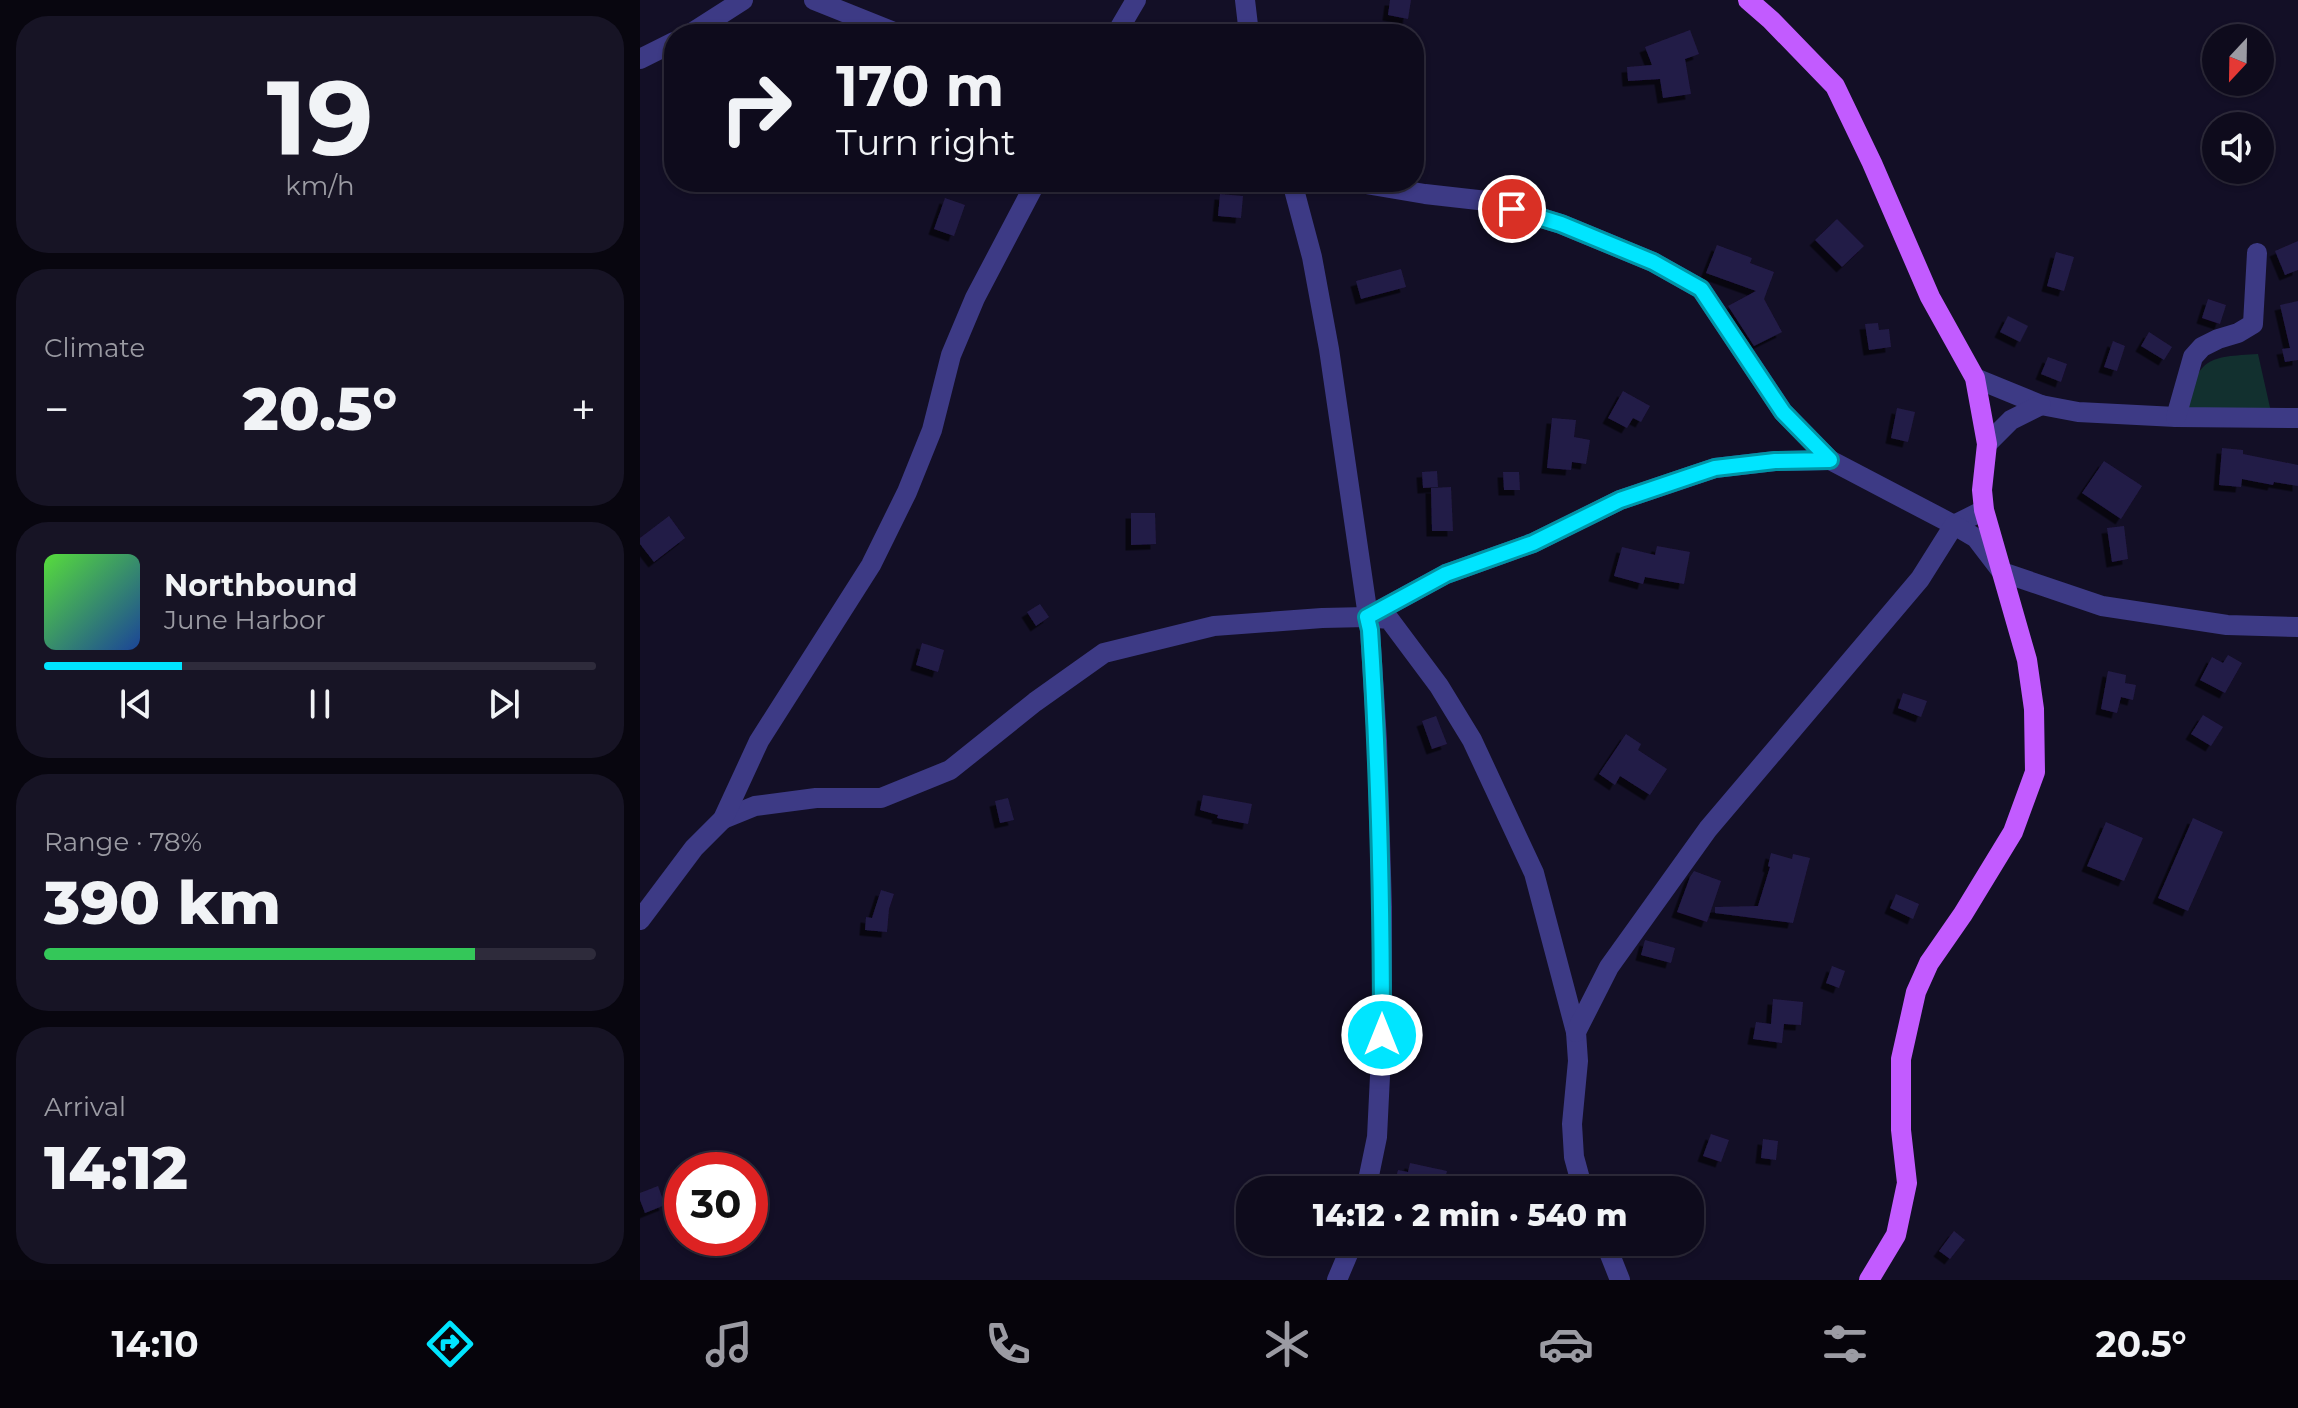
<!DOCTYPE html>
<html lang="en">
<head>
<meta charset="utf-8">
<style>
  :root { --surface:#0e0b1c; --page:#171425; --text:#f1f3f6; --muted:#9b9ba3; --line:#2e2b3b; --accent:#00e5ff }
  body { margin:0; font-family:Montserrat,sans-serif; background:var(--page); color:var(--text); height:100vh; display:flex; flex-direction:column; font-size:30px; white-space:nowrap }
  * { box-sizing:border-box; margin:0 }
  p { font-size:26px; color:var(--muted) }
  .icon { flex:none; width:44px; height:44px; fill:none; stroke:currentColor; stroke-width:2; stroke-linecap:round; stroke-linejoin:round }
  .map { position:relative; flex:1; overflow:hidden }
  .sheet { display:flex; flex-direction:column; gap:16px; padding:16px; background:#08060f; width:640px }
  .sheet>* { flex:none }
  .top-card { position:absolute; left:24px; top:24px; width:760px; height:168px; border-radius:32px; box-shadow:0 2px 6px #0004,0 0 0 2px var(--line); background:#0e0b1c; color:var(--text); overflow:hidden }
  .needle { width:52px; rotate:202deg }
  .tools { position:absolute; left:1562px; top:24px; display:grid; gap:16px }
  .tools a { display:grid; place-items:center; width:72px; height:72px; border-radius:50%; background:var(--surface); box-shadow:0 2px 6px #0004,0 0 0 2px var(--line); font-size:40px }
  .speed { position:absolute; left:24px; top:1152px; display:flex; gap:16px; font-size:40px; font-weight:700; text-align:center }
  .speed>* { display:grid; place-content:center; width:104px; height:104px; border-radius:50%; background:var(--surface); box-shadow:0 2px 6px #0004,0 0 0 2px var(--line); line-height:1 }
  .speed .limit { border:12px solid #d22; background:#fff; color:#111 }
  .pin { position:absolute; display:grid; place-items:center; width:68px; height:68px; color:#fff; margin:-34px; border:4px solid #fff; border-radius:50%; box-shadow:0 2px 8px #0007 }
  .me { position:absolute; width:88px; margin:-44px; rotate:0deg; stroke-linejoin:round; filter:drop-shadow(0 0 6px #0008) }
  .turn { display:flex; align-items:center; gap:28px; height:168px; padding:0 40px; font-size:36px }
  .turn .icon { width:104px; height:104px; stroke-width:2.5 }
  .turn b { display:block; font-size:56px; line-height:68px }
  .big { font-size:60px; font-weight:800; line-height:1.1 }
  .sheet .tile { flex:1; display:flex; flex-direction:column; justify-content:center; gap:12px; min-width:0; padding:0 28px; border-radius:32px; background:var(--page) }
  .sheet .dial { align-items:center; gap:0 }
  .dial b { font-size:104px; line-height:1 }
  .song { display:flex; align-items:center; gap:24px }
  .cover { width:96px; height:96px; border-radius:12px; background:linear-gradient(135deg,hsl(110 70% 55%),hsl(220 70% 35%)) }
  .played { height:8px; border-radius:4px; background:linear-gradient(90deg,var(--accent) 25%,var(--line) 25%) }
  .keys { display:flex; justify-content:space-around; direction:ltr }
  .heat { display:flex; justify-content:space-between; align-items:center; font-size:44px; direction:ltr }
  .charge { height:12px; border-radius:6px; background:linear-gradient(90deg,#34c759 78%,var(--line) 0) }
  .trip { position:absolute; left:596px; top:1176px; width:468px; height:80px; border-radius:32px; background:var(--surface); box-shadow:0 2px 6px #0004,0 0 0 2px var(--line); font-weight:800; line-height:80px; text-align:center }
  .tab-bar { display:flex; height:128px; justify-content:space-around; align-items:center; background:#06040b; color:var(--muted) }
  .tab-bar .icon { width:56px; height:56px }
  .tab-bar .active { color:var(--accent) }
  .tab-bar b { font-size:36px; color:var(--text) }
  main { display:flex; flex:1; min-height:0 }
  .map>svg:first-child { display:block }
</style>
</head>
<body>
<main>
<section class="sheet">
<div class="tile dial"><b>19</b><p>km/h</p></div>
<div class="tile"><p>Climate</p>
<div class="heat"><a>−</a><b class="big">20.5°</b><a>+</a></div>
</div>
<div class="tile">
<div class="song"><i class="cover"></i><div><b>Northbound</b><p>June Harbor</p></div></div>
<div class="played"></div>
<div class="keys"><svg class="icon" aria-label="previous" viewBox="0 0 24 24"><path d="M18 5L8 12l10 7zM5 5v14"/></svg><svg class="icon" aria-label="pause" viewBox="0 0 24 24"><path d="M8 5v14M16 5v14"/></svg><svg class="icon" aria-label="next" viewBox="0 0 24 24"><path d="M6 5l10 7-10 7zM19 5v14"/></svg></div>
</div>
<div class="tile"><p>Range · 78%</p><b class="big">390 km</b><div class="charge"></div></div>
<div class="tile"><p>Arrival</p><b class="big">14:12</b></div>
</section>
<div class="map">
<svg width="1658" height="1280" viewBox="0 0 1658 1280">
  <defs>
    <filter id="shadow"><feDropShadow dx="-5.5" dy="5.5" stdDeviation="0" flood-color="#0009"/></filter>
  </defs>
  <rect width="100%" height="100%" fill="#130f26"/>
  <!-- green -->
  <path fill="#12302f" d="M1618,354L1631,412L1546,408C1559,357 1568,357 1618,354Z"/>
  <!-- building -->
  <g fill="#241b47" filter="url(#shadow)">
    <polygon points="750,0 771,0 768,19 748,15"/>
    <polygon points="1050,30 1059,54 1045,59 1051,94 1023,98 1020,79 988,81 987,67 1012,65 1005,47"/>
    <polygon points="580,194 603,196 601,218 578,216"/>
    <polygon points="305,198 325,205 314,236 294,229"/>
    <polygon points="1197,219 1224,246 1202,267 1175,240"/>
    <polygon points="1658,241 1658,270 1645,275 1635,251"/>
    <polygon points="1077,245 1112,258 1110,263 1134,272 1124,299 1142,332 1114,346 1088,306 1116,291 1066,273"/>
    <polygon points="1416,252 1434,257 1424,291 1407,286"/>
    <polygon points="761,269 766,287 721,299 716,281"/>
    <polygon points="1568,299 1586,305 1580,324 1562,318"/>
    <polygon points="1658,301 1658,360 1645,362 1642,349 1650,348 1640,305"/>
    <polygon points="1368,316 1388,326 1380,342 1360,332"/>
    <polygon points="1238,323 1239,330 1249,329 1251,347 1229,350 1225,324"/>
    <polygon points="1509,332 1532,347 1524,360 1501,346"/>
    <polygon points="1473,341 1485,346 1477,371 1464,367"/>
    <polygon points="1408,357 1427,364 1421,382 1401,374"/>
    <polygon points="983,391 1010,406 1001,422 993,418 987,428 968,418"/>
    <polygon points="1257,408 1275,412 1268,442 1251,438"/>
    <polygon points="912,418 936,420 934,437 950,440 946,464 932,462 931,470 907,468"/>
    <polygon points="1582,448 1603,450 1603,454 1658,465 1658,486 1634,482 1633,485 1602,479 1601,487 1579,485"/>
    <polygon points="1464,461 1502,486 1481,519 1442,493"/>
    <polygon points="797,471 798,487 783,488 782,472"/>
    <polygon points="863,472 879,472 880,490 864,490"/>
    <polygon points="811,487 813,531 792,531 791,488"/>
    <polygon points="491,513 515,513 516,544 491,545"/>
    <polygon points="29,516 45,538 14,562 0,544 0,538"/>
    <polygon points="1484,526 1488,559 1472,562 1467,528"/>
    <polygon points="1017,546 1050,552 1044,584 1005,577 1003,584 974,576 982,547 1015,555"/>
    <polygon points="400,604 409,617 396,626 387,612"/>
    <polygon points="282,643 304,650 298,672 276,665"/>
    <polygon points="1588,655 1602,663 1585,693 1560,680 1572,657 1583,663"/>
    <polygon points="1468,671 1486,675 1485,683 1496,685 1493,700 1481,697 1477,713 1461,709"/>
    <polygon points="1263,693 1287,701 1281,717 1258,708"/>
    <polygon points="1563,715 1583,727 1571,746 1551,734"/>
    <polygon points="796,716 807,744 792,749 782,721"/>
    <polygon points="986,734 1001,744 998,750 1027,769 1010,795 980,776 975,785 959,774"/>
    <polygon points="563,795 612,804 608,824 577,818 578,815 560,810"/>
    <polygon points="368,798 374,820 360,823 355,801"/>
    <polygon points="1553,818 1583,832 1548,911 1518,898"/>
    <polygon points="1466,822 1503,838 1484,881 1447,866"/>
    <polygon points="1131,853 1152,859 1153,854 1170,858 1153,923 1075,913 1075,907 1118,906 1130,867 1128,866"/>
    <polygon points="1054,871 1081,881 1067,922 1037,912 1050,877"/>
    <polygon points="241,890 254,894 249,909 247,932 225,930 226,917 232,918"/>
    <polygon points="1256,894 1279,904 1273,919 1250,908"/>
    <polygon points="1005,940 1035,948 1031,963 1001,955"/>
    <polygon points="1192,966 1205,971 1199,988 1186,983"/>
    <polygon points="1133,999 1163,1002 1161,1025 1144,1024 1142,1043 1113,1039 1116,1022 1131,1024"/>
    <polygon points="1071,1134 1089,1140 1081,1162 1063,1156"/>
    <polygon points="1123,1139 1138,1141 1136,1160 1121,1158"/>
    <polygon points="770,1163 807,1171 802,1190 753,1190 758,1170 768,1172"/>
    <polygon points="18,1186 25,1205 5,1213 0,1200 0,1193"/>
    <polygon points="1314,1231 1325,1240 1310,1259 1299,1251"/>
  </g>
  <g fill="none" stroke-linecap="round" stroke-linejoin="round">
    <!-- minor -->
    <g stroke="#3d3a85" stroke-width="20">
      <polyline points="174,0 259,34"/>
      <polyline points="605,0 609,34"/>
      <polyline points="50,34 103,0"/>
      <polyline points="476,34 496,0"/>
      <polyline points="0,59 34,42"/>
      <polyline points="652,182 672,257 689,349 730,630 737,741 742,907 742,1035 737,1137 726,1190"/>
      <polyline points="714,182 785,194 847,201 921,224 1013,262 1061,289 1143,412 1190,460 1314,525 1344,510"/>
      <polyline points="1335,378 1401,405 1438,412 1536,417 1658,418"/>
      <polyline points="1536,417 1553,357 1562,347 1578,339 1598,333 1613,324 1617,253"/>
      <polyline points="1347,444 1371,420 1401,405"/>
      <polyline points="727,617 806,574 893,543 980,500 1075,468 1135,461 1190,460"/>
      <polyline points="83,819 115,806 176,798 241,798 310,770 395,702 464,653 574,626 682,618 727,617 749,619 799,686 832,740 894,873 936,1032 938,1061 932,1124 934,1157 943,1190"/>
      <polyline points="0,920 54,848 83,819 119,741 231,565 267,492 292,430 311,355 335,298 396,182"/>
      <polyline points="936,1032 969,967 1068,829 1280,579 1314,525 1336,538 1362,572 1462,606 1587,625 1658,627"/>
      <polyline points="965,1242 980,1280"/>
      <polyline points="697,1280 713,1242"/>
    </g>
    <!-- major -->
    <polyline stroke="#c25bff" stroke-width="20" points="1108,0 1131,20 1195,86 1232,163 1290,297 1335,378 1347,444 1342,490 1344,510 1387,660 1394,709 1395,772 1373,832 1323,914 1289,963 1276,992 1261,1059 1261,1130 1267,1183 1256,1235 1229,1280"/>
  </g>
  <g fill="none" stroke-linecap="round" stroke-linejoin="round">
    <defs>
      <path id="route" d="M742,1035C742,900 739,765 730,630L727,617L806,574L893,543L980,500L1051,476L1075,468L1135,461L1190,460L1143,412L1061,289L1013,262L921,224L872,209"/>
    </defs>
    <!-- route casing -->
    <use href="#route" stroke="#0095a6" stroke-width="20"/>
    <!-- route -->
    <use href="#route" stroke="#00e5ff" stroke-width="14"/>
  </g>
</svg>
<div class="tools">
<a><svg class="needle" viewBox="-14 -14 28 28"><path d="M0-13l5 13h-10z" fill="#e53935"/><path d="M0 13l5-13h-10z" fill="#9b9ba3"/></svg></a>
<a><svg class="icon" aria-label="sound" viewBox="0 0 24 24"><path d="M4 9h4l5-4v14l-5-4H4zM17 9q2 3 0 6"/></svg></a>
</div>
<div class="speed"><div class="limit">30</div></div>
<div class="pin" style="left:872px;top:209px;background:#d93025"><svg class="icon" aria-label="arrive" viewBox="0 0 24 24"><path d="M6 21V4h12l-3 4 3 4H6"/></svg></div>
<svg class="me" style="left:742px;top:1035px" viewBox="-20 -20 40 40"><circle r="17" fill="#00e5ff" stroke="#fff" stroke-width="3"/><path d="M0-11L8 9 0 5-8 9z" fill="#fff"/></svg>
<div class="trip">14:12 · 2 min · 540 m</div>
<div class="top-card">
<div class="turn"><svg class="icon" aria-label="right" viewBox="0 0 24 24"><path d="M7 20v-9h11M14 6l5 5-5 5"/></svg><div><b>170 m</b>Turn right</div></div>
</div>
</div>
</main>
<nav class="tab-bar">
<b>14:10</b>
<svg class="icon active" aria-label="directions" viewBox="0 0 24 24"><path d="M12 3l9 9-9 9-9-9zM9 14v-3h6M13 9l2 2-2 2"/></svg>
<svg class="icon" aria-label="music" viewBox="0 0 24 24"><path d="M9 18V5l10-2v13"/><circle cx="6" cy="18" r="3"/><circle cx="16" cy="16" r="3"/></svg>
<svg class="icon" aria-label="phone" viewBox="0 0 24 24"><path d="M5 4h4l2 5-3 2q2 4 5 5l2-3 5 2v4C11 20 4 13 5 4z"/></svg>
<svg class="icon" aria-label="climate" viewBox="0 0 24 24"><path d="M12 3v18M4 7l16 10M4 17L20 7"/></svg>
<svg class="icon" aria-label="car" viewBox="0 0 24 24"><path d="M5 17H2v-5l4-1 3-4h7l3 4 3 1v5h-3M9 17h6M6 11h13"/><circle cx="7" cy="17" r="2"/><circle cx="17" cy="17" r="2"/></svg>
<svg class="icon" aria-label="filters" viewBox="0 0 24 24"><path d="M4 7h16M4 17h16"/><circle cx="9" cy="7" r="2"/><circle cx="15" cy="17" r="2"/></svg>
<b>20.5°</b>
</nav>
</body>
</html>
